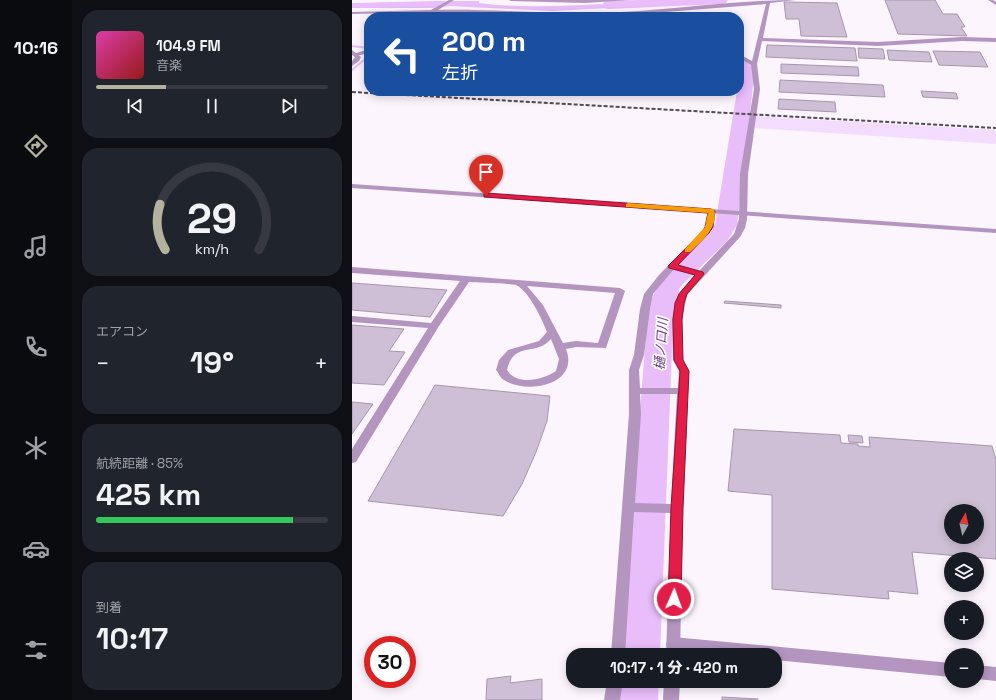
<!DOCTYPE html>
<html lang="ja">
<head>
<meta charset="utf-8">
<style>
  :root { --surface:#171b24; --page:#20242c; --text:#f1f3f6; --muted:#9ea1a6; --line:#363941; --accent:#b2b29d }
  body { margin:0; font-family:"Space Grotesk","Noto Sans JP",sans-serif; background:var(--page); color:var(--text); height:100vh; display:flex; flex-direction:column; font-size:15px; white-space:nowrap }
  * { box-sizing:border-box; margin:0 }
  p { font-size:13px; color:var(--muted) }
  .icon { flex:none; width:22px; height:22px; fill:none; stroke:currentColor; stroke-width:2; stroke-linecap:round; stroke-linejoin:round }
  .map { position:relative; flex:1; overflow:hidden }
  .details { display:flex; flex-direction:column; gap:10px; padding:10px; background:#0d0f14; width:280px }
  .details>* { flex:none }
  .hud { position:absolute; left:12px; top:12px; width:380px; height:84px; border-radius:16px; box-shadow:0 2px 10px #0003; background:#1a4fa0; color:#fff; overflow:hidden }
  .needle { width:26px; rotate:8deg }
  .buttons { position:absolute; left:592px; top:504px; display:grid; gap:8px }
  .buttons a { display:grid; place-items:center; width:40px; height:40px; border-radius:50%; background:var(--surface); box-shadow:0 2px 10px #0003; font-size:20px }
  .speed { position:absolute; left:12px; top:636px; display:flex; gap:8px; font-size:20px; font-weight:700; text-align:center }
  .speed>* { display:grid; place-content:center; width:52px; height:52px; border-radius:50%; background:var(--surface); box-shadow:0 2px 10px #0003; line-height:1 }
  .speed .limit { border:6px solid #d22; background:#fff; color:#111 }
  .pin { position:absolute; display:grid; place-items:center; width:34px; height:34px; color:#fff; margin:-41px -17px; border-radius:50% 50% 50% 0; rotate:-45deg; box-shadow:0 0 4px #0007 }
  .pin .icon { rotate:45deg }
  .me { position:absolute; width:44px; margin:-22px; rotate:2deg; stroke-linejoin:round; filter:drop-shadow(0 0 3px #0008) }
  .turn { display:flex; align-items:center; gap:14px; height:84px; padding:0 12px; font-size:18px }
  .turn .icon { width:52px; height:52px; stroke-width:2.5 }
  .turn b { display:block; font-size:28px; line-height:34px }
  .big { font-size:30px; font-weight:800; line-height:1.1 }
  .details .card { flex:1; display:flex; flex-direction:column; justify-content:center; gap:6px; min-width:0; padding:0 14px; border-radius:16px; background:var(--page) }
  .details .dial { align-items:center; gap:0 }
  .dial svg { height:104px; overflow:visible; fill:none; stroke:var(--line); stroke-width:7; stroke-linecap:round; text-anchor:middle }
  .dial text { fill:var(--text); stroke:none }
  .song { display:flex; align-items:center; gap:12px }
  .cover { width:48px; height:48px; border-radius:6px; background:linear-gradient(135deg,hsl(320 70% 55%),hsl(0 70% 35%)) }
  .played { height:4px; border-radius:2px; background:linear-gradient(90deg,var(--accent) 30%,var(--line) 30%) }
  .keys { display:flex; justify-content:space-around; direction:ltr }
  .heat { display:flex; justify-content:space-between; align-items:center; font-size:22px; direction:ltr }
  .charge { height:6px; border-radius:3px; background:linear-gradient(90deg,#34c759 85%,var(--line) 0) }
  .trip { position:absolute; left:214px; top:648px; width:216px; height:40px; border-radius:16px; background:var(--surface); box-shadow:0 2px 10px #0003; font-weight:800; line-height:40px; text-align:center }
  main { display:flex; flex:1; min-height:0 }
  .dock { display:flex; flex-direction:column; width:72px; justify-content:space-around; align-items:center; background:#090b0e; color:var(--muted) }
  .dock .icon { width:28px; height:28px }
  .dock .selected { color:var(--accent) }
  .dock b { font-size:18px; color:var(--text) }
  .map>svg:first-child { display:block }
</style>
</head>
<body>
<main>
<nav class="dock">
<b>10:16</b>
<svg class="icon selected" aria-label="directions" viewBox="0 0 24 24"><path d="M12 3l9 9-9 9-9-9zM9 14v-3h6M13 9l2 2-2 2"/></svg>
<svg class="icon" aria-label="music" viewBox="0 0 24 24"><path d="M9 18V5l10-2v13"/><circle cx="6" cy="18" r="3"/><circle cx="16" cy="16" r="3"/></svg>
<svg class="icon" aria-label="phone" viewBox="0 0 24 24"><path d="M5 4h4l2 5-3 2q2 4 5 5l2-3 5 2v4C11 20 4 13 5 4z"/></svg>
<svg class="icon" aria-label="climate" viewBox="0 0 24 24"><path d="M12 3v18M4 7l16 10M4 17L20 7"/></svg>
<svg class="icon" aria-label="car" viewBox="0 0 24 24"><path d="M5 17H2v-5l4-1 3-4h7l3 4 3 1v5h-3M9 17h6M6 11h13"/><circle cx="7" cy="17" r="2"/><circle cx="17" cy="17" r="2"/></svg>
<svg class="icon" aria-label="filters" viewBox="0 0 24 24"><path d="M4 7h16M4 17h16"/><circle cx="9" cy="7" r="2"/><circle cx="15" cy="17" r="2"/></svg>
</nav>
<section class="details">
<div class="card">
<div class="song"><i class="cover"></i><div><b>104.9 FM</b><p>音楽</p></div></div>
<div class="played"></div>
<div class="keys"><svg class="icon" aria-label="previous" viewBox="0 0 24 24"><path d="M18 5L8 12l10 7zM5 5v14"/></svg><svg class="icon" aria-label="pause" viewBox="0 0 24 24"><path d="M8 5v14M16 5v14"/></svg><svg class="icon" aria-label="next" viewBox="0 0 24 24"><path d="M6 5l10 7-10 7zM19 5v14"/></svg></div>
</div>
<div class="card dial"><svg viewBox="0 0 100 80">
<path d="M14 69A42 42 0 1 1 86 69"/>
<path d="M14 69A42 42 0 0 1 10 34" stroke="#b2b29d"/>
<text x="50" y="56" font-size="32" font-weight="700">29</text>
<text x="50" y="72" font-size="11">km/h</text>
</svg></div>
<div class="card"><p>エアコン</p>
<div class="heat"><a>−</a><b class="big">19°</b><a>+</a></div>
</div>
<div class="card"><p>航続距離 · 85%</p><b class="big">425 km</b><div class="charge"></div></div>
<div class="card"><p>到着</p><b class="big">10:17</b></div>
</section>
<div class="map">
<svg width="644" height="700" viewBox="0 0 644 700">
  <rect width="100%" height="100%" fill="#fcf5fe"/>
  <!-- green -->
  <polygon fill="#f4dcfe" points="403,116 644,130 644,144 402,128"/>
  <!-- water -->
  <path fill="#e8bdfa" d="M85,1H127V3C182,10 235,4 289,2L294,6L200,11L98,6L80,8H0V3Z"/>
  <g fill="none" stroke-linecap="round" stroke-linejoin="round">
    <!-- stream -->
    <g stroke="#e8bdfa" stroke-width="2">
      <polyline points="0,46 16,48"/>
      <polyline points="0,70 12,60"/>
    </g>
    <!-- river -->
    <g fill="#e8bdfa" fill-rule="evenodd">
      <polygon points="288,0 376,0 374,3 370,4 256,9 252,8 250,5 252,2 256,1"/>
      <polygon points="387,59 392,60 403,69 385,225 375,241 328,287 324,299 321,324 308,655 268,655 295,324 300,299 308,280 359,232 363,225 385,91 387,91 388,71 387,70"/>
      <polygon points="265,681 307,681 306,700 264,700"/>
    </g>
  </g>
  <!-- building -->
  <g fill="#cfbfd6" stroke="#a696ad" fill-rule="evenodd">
    <polygon points="533,0 583,0 591,14 605,14 613,27 609,27 615,36 546,34"/>
    <polygon points="432,2 485,3 495,37 449,36 447,19 434,19"/>
    <polygon points="415,45 503,48 505,61 414,57"/>
    <polygon points="506,48 531,49 533,59 507,58"/>
    <polygon points="535,50 577,52 580,62 537,60"/>
    <polygon points="581,51 628,52 636,67 587,65"/>
    <polygon points="429,64 506,67 507,76 429,73"/>
    <polygon points="428,80 531,85 533,97 427,92"/>
    <polygon points="244,91 323,91 321,95"/>
    <polygon points="569,91 604,93 606,99 571,97"/>
    <polygon points="427,99 483,102 484,112 426,109"/>
    <polygon points="0,283 95,290 78,317 0,310"/>
    <polygon points="373,301 429,305 429,308 372,303"/>
    <polygon points="0,325 52,329 37,351 53,352 32,385 0,383"/>
    <polygon points="83,385 198,396 195,421 184,452 170,484 151,516 16,501"/>
    <polygon points="0,402 21,404 0,434"/>
    <path d="M382,429L488,435L489,443L506,444V446L518,447L517,437L640,446L644,460V559L560,552L566,594L536,591L537,599L420,589V495L376,491ZM599,511H625V537H599Z"/>
    <polygon points="496,435 510,436 511,443 497,442"/>
    <polygon points="159,676 158,683 190,679 190,700 134,700 135,679"/>
    <polygon points="370,697 406,699 406,700 370,700"/>
  </g>
  <g fill="none" stroke-linecap="round" stroke-linejoin="round">
    <!-- minor -->
    <g fill="#b395bf" fill-rule="evenodd">
      <path d="M97,0H102L86,10C140,9 195,14 249,13C314,11 381,0 444,0L418,3L411,38L526,42L610,37L644,38V42L610,41L526,46L410,41L405,64L408,89L396,174L395,219L393,228L388,237L335,295L330,319L331,360L337,371L331,509L328,655H314L319,513L282,512L273,655H259L277,414V370L282,355L288,309L292,294L307,275L350,231L353,227L356,209H359L363,211L361,227L357,233L326,265L347,271L382,234L387,219L388,174L402,89L399,65L387,58V54L400,61L414,4L301,13L247,15L91,12L0,14V12L79,10ZM322,269L343,275L326,294L320,319L321,360L327,371L326,388H288L287,370L292,355L298,309L301,294ZM288,394H325L319,504L283,503L289,414Z"/>
      <polygon points="157,0 279,0 233,3 159,1"/>
      <polygon points="17,49 17,53 4,56 1,54"/>
      <path d="M0,267L268,288L273,291L254,348L224,347L214,349C228,385 175,395 152,380C148,378 147,373 144,370L147,360L156,350L187,341L195,332C190,319 177,291 164,285C157,283 126,283 117,282L87,326L4,462L0,463V449L76,328L0,322V316L79,323L108,281L0,273ZM175,286L263,293L246,343L224,341L211,343L191,305ZM199,339L207,359L204,371C191,380 165,386 155,370C162,340 184,357 199,339Z"/>
      <polygon points="255,681 271,681 268,700 252,700"/>
      <polygon points="312,681 328,681 327,700 311,700"/>
    </g>
    <!-- tertiary -->
    <g fill="#b395bf" fill-rule="evenodd">
      <polygon points="636,0 641,0 644,2 644,5"/>
      <polygon points="0,50 9,57 7,61 0,66 0,61 3,57 0,55"/>
      <polygon points="0,184 644,229 644,233 0,188"/>
      <polygon points="321,637 599,663 599,677 423,660 423,655 368,655 321,651 316,649 314,644 316,639"/>
      <polygon points="625,665 644,667 644,681 625,679"/>
    </g>
    <!-- rail -->
    <polyline stroke="#514b54" stroke-width="2" stroke-dasharray="4 2" stroke-linecap="butt" points="0,92 644,128"/>
  </g>
  <!-- route -->
  <polygon fill="#e11d48" stroke="#92132f" points="134,193 359,209 363,211 361,227 357,233 326,265 351,272 352,274 335,294 332,303 330,320 331,360 337,371 331,508 329,599 327,603 322,604 318,603 316,599 319,508 328,371 322,360 321,320 323,303 327,294 343,275 317,268 316,266 350,232 353,227 356,213 132,197 132,194"/>
  <!-- slow -->
  <path fill="#f59e0b" d="M276,203L362,209C367,227 350,241 338,252H333V249L353,227L356,213L274,207V204Z"/>
  <g text-anchor="middle" dominant-baseline="central" stroke-width="3.5" stroke-linejoin="round" paint-order="stroke">
    <!-- water labels -->
    <g font-size="13" font-style="italic" fill="#6d3980" stroke="#fff">
      <text transform="translate(309 344) rotate(-86)">樋ノ口川</text>
    </g>
  </g>
</svg>
<div class="buttons">
<a><svg class="needle" viewBox="-14 -14 28 28"><path d="M0-13l5 13h-10z" fill="#e53935"/><path d="M0 13l5-13h-10z" fill="#9ea1a6"/></svg></a>
<a><svg class="icon" aria-label="layers" viewBox="0 0 24 24"><path d="M12 4l9 5-9 5-9-5zM3 14l9 5 9-5"/></svg></a>
<a>+</a>
<a>−</a>
</div>
<div class="speed"><div class="limit">30</div></div>
<div class="pin" style="left:134px;top:196px;background:#d93025"><svg class="icon" aria-label="arrive" viewBox="0 0 24 24"><path d="M6 21V4h12l-3 4 3 4H6"/></svg></div>
<svg class="me" style="left:322px;top:599px" viewBox="-20 -20 40 40"><circle r="17" fill="#e11d48" stroke="#fff" stroke-width="3"/><path d="M0-11L8 9 0 5-8 9z" fill="#fff"/></svg>
<div class="trip">10:17 · 1 分 · 420 m</div>
<div class="hud">
<div class="turn"><svg class="icon" aria-label="left" viewBox="0 0 24 24"><path d="M17 20v-9H6M10 6l-5 5 5 5"/></svg><div><b>200 m</b>左折</div></div>
</div>
</div>
</main>
</body>
</html>
